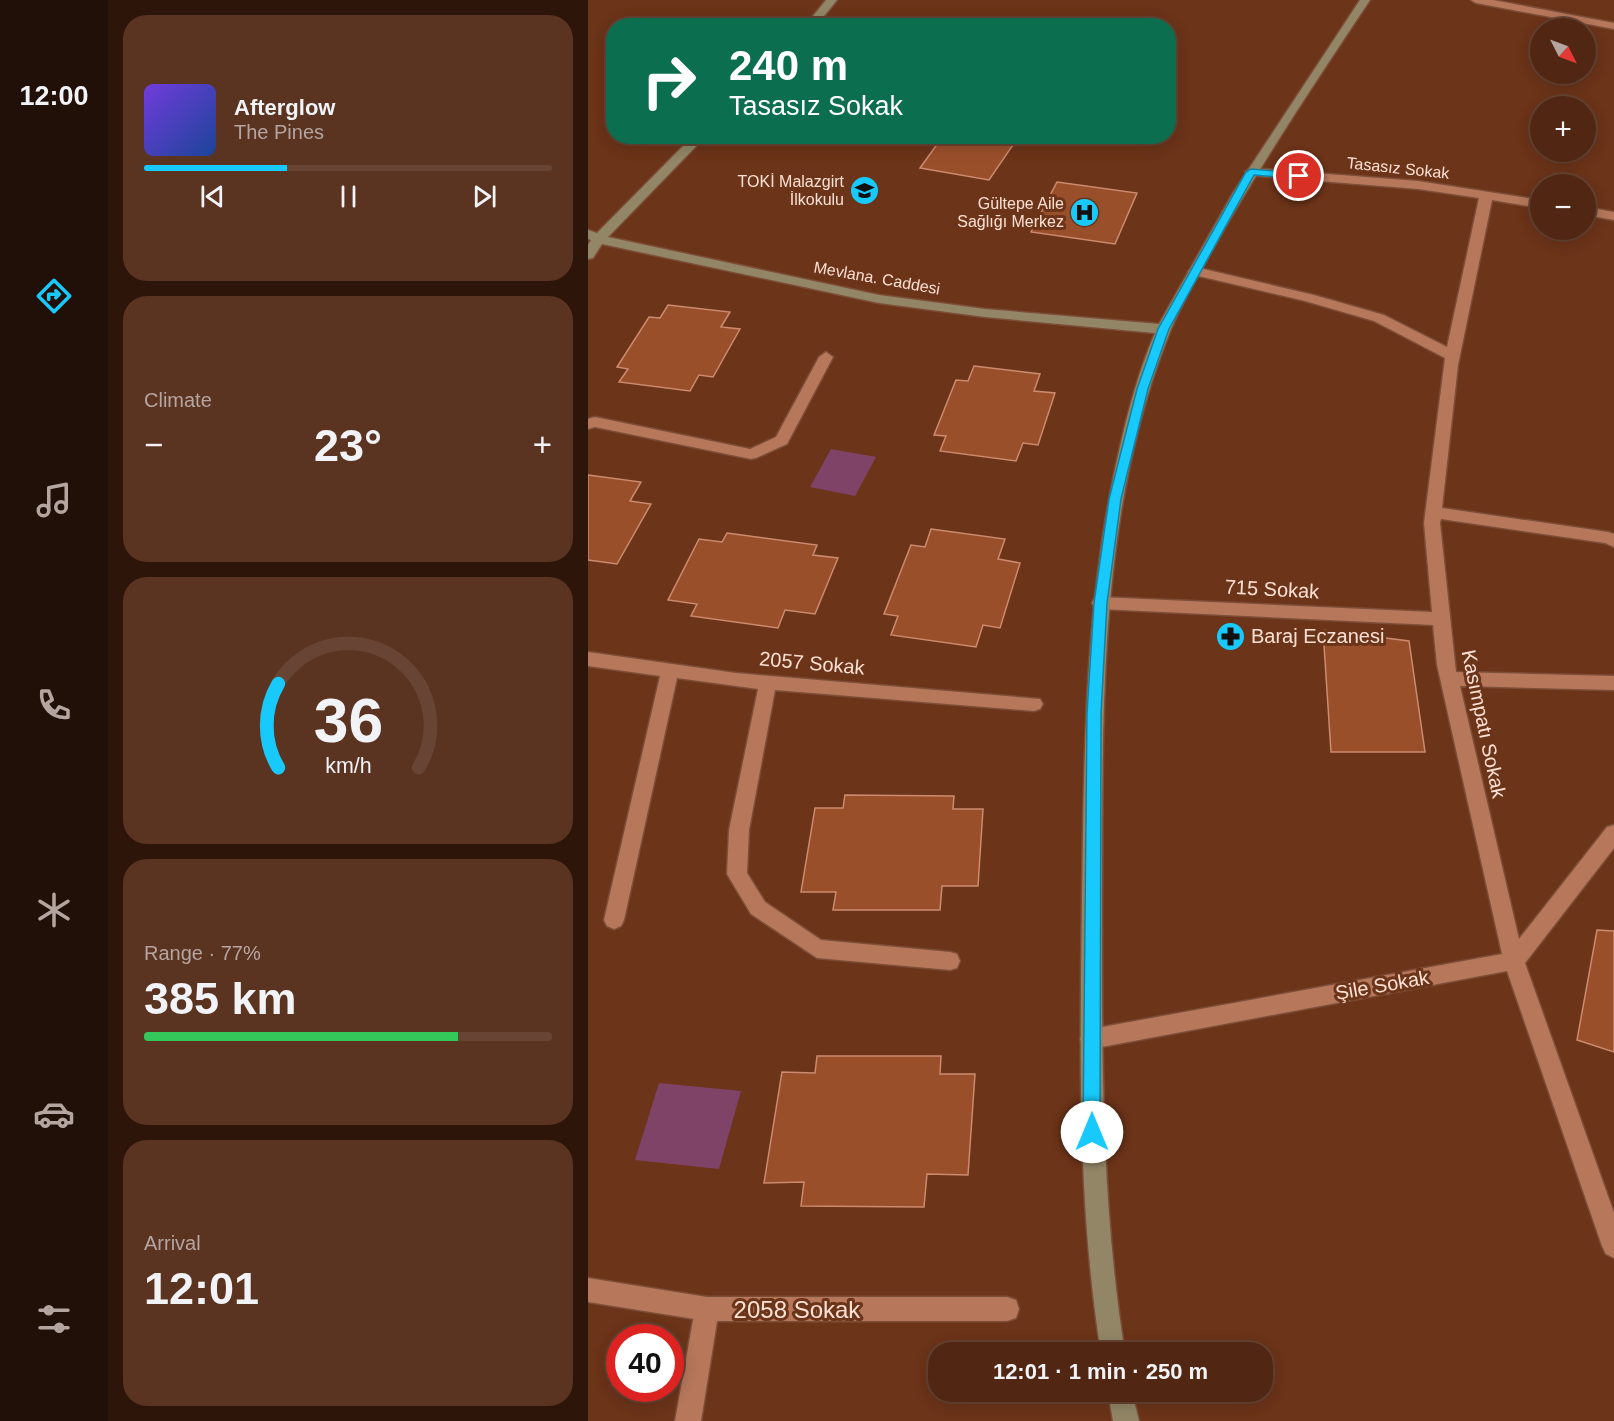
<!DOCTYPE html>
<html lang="en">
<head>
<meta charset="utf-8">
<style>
  :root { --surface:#512713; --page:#5b3321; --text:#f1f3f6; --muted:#b4a5a0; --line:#674433; --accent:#18cafc }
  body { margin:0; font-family:Helvetica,sans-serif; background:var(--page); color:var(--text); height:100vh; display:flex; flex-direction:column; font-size:22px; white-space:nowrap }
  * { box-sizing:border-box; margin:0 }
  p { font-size:20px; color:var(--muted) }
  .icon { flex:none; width:33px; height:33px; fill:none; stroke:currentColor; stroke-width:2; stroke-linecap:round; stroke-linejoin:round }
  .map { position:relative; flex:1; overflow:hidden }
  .panel { display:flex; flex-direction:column; gap:15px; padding:15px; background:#2d150a; width:480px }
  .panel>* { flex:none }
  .guide { position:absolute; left:18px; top:18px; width:570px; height:126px; border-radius:24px; box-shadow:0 3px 15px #0003,0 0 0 2px var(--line); background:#0b6e4f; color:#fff; overflow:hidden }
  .needle { width:39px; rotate:132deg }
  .buttons { position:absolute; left:942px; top:18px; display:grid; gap:12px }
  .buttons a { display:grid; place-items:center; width:66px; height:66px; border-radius:50%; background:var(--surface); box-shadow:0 3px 15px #0003,0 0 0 2px var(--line); font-size:30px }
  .speed { position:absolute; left:18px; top:1324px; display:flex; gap:12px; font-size:30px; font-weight:700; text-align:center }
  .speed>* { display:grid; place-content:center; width:78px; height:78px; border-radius:50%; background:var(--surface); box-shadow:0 3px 15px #0003,0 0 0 2px var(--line); line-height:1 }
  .speed .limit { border:9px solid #d22; background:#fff; color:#111 }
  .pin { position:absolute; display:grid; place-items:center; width:51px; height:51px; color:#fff; margin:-26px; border:3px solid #fff; border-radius:50%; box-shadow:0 2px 6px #0007 }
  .me { position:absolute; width:66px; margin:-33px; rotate:0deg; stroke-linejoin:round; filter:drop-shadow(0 0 4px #0008) }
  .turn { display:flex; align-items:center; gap:21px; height:126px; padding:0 24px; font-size:27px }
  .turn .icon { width:78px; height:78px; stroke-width:2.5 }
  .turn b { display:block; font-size:42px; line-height:51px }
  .big { font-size:45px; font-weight:800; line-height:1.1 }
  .panel .widget { flex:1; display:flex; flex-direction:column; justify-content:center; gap:9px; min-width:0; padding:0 21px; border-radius:24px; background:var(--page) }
  .panel .dial { align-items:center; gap:0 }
  .dial svg { height:156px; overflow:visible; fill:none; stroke:var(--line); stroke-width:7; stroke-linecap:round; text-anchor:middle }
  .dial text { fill:var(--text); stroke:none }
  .song { display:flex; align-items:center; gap:18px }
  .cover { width:72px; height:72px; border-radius:9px; background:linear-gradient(135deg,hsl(260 70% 55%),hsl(220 70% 35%)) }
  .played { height:6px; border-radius:3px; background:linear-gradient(90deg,var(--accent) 35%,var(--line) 35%) }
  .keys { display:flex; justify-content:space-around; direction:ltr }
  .heat { display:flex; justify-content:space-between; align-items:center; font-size:33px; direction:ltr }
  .charge { height:9px; border-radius:4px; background:linear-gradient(90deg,#34c759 77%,var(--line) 0) }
  .trip { position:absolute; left:340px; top:1342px; width:345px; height:60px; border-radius:24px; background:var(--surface); box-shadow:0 3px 15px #0003,0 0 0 2px var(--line); font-weight:800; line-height:60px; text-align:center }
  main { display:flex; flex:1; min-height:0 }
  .tab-bar { display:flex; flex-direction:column; width:108px; justify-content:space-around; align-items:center; background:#201008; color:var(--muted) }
  .tab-bar .icon { width:42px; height:42px }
  .tab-bar .current { color:var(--accent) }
  .tab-bar b { font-size:27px; color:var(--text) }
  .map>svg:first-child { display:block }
</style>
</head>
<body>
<main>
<nav class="tab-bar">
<b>12:00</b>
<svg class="icon current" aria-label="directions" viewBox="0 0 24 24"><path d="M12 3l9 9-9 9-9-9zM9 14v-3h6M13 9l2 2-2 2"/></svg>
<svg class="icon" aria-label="music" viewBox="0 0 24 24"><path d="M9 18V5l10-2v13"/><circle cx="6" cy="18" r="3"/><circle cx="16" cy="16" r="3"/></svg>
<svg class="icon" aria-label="phone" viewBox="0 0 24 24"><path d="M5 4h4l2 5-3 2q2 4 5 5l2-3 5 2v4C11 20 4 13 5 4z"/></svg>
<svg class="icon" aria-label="climate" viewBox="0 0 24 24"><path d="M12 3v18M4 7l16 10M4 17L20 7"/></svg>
<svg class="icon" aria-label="car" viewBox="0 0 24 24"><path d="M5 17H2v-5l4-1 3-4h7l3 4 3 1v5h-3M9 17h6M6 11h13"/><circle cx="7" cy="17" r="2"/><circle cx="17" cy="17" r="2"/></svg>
<svg class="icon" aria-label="filters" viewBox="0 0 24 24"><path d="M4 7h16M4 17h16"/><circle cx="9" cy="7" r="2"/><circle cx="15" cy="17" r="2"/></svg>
</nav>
<section class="panel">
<div class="widget">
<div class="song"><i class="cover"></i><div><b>Afterglow</b><p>The Pines</p></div></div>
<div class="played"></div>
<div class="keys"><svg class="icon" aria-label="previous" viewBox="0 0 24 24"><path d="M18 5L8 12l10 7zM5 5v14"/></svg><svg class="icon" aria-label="pause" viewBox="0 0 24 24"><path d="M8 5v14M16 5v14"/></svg><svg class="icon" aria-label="next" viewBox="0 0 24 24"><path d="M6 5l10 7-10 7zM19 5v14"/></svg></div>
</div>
<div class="widget"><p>Climate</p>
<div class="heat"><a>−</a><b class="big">23°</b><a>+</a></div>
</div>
<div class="widget dial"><svg viewBox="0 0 100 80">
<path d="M14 69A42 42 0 1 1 86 69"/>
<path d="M14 69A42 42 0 0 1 14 26" stroke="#18cafc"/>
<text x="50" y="56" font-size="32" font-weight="700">36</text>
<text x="50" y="72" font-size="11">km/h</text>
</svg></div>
<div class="widget"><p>Range · 77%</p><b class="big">385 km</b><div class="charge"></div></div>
<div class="widget"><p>Arrival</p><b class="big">12:01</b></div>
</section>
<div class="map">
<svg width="1026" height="1421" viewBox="0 0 1026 1421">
  <rect width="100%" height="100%" fill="#6c3419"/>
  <!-- green -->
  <g fill="#804368">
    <polygon points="243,449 288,457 267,496 222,487"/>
    <polygon points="71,1083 153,1091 131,1169 47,1160"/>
  </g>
  <!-- building -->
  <g fill="#9a4f2b" stroke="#cc8b6f" stroke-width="1.5">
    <polygon points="355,136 431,136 401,180 332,168"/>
    <polygon points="469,182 549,193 527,244 443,232"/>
    <polygon points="80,305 142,312 133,327 152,329 125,377 111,375 102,391 31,382 40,369 29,367 61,317 72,318"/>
    <polygon points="386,366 452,374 446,391 467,393 450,445 435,443 428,461 352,451 358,436 346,435 368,380 380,381"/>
    <polygon points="0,475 53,482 42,501 63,504 29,564 0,560"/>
    <polygon points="343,529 417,539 410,559 432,563 412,628 395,625 388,647 303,635 310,616 296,614 323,545 337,547"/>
    <polygon points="139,533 229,545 225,555 250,558 227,614 197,610 190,628 103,616 109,604 80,600 111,539 134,542"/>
    <polygon points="735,630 821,641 837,752 743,752"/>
    <polygon points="257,795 366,796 365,809 395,809 390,886 354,886 352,910 245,910 248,892 213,892 227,808 255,808"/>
    <polygon points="1009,930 1026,931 1026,1052 989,1040"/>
    <polygon points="229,1056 353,1056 352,1074 387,1074 380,1175 339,1174 336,1207 213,1206 216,1182 176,1183 194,1072 227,1073"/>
  </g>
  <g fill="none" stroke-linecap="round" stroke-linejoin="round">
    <defs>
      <g id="lane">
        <polygon points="238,352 245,357 199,444 168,458 163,459 7,427 0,429 0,419 7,417 162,449 188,437 231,357"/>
        <polygon points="0,652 148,673 452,699 455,704 452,709 446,711 187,690 161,830 159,873 177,902 233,940 362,952 369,954 372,961 369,968 362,970 229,958 163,914 139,874 141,830 170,689 89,678 36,920 33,926 26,929 19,926 16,920 72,676 0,666"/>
        <polygon points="119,1297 128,1300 131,1309 113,1421 87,1421 107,1309 110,1300"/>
      </g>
      <g id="street">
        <polygon points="883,0 905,0 1026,23 1026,29 888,3"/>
        <polygon points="663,168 830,181 952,200 952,208 904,200 870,365 854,508 1020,532 1026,534 1026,547 1017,543 853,519 852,523 868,672 1026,676 1026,690 872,686 931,939 1019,827 1026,825 1026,848 937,963 1026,1213 1026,1258 1018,1254 1014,1246 919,971 503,1049 495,1046 492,1039 495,1032 503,1029 914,954 849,665 845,625 512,609 506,607 504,603 506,599 512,597 844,612 836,523 857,358 786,321 717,301 602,274 600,271 607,267 726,295 796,315 859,347 891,198 830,189 659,175 657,172"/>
        <polygon points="998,207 1026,212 1026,220 998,215"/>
        <polygon points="0,1278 119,1297 419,1297 428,1300 431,1309 428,1318 419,1321 119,1321 0,1302"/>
      </g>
      <g id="secondary">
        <polygon points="238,0 249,0 228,26 217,26"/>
        <path d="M772,0H782C728,81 674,162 626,247C609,278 590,309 578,342C509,520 515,718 514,905C514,1056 513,1204 537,1353H513C489,1202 492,1051 494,899C496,749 497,598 531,451C540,411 551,370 567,333L397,317L291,303L14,244L5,258L0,259V245L3,240L0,239V230L9,233L105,136H118L20,237L291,295L397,309L571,324L645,193Z"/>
        <polygon points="520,1392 544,1392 551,1421 525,1421"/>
      </g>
    </defs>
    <!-- lane casing -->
    <use href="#lane" stroke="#7c4d37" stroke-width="3"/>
    <!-- street casing -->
    <use href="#street" stroke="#7c4d37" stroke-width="3"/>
    <!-- secondary casing -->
    <use href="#secondary" stroke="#7c4d37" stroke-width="3"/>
    <!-- lane -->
    <use href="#lane" fill="#b6775b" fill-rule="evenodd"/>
    <!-- street -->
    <use href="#street" fill="#b6775b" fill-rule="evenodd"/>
    <!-- secondary -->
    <use href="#secondary" fill="#928666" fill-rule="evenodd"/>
  </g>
  <!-- route -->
  <polygon fill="#18cafc" stroke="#1083a4" stroke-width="1.5" points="663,169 711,173 715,176 711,179 666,175 581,329 560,389 533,499 519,603 513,713 512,1132 510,1138 504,1140 498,1138 495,1132 499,713 506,603 521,499 549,389 570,329 658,172"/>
  <!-- icons -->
  <defs>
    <symbol id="school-disc" viewBox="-11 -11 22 22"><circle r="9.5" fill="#18cafc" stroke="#6c3419"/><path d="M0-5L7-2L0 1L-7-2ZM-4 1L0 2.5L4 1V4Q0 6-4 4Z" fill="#111"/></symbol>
    <symbol id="hospital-disc" viewBox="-11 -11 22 22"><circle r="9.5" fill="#18cafc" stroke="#6c3419"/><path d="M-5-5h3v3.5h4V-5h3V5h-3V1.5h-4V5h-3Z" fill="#111"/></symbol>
    <symbol id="pharmacy-disc" viewBox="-11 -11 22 22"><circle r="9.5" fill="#18cafc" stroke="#6c3419"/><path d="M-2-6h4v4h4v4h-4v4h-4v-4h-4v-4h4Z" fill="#111"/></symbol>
  </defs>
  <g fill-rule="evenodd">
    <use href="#school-disc" x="260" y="174" width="33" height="33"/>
    <use href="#hospital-disc" x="480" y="196" width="33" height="33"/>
    <use href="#pharmacy-disc" x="626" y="620" width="33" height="33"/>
  </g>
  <g text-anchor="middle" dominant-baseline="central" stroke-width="6" stroke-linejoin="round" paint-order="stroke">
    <!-- far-street labels -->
    <g font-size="16" fill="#fde1d5" stroke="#6c3419">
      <text transform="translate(810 168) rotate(6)">Tasasız Sokak</text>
      <text transform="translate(289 278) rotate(10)">Mevlana. Caddesi</text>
    </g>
    <!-- far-poi labels -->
    <g font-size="16" fill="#fde1d5" stroke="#6c3419" text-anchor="end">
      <text x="256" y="181">TOKİ Malazgirt<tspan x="256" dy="18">İlkokulu</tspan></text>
      <text x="476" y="203">Gültepe Aile<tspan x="476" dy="18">Sağlığı Merkez</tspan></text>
    </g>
    <!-- street labels -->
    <g font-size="20" fill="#fde1d5" stroke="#6c3419">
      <text transform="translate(684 589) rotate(3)">715 Sokak</text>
      <text transform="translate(224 663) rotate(5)">2057 Sokak</text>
      <text transform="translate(896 724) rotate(78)">Kasımpatı Sokak</text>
      <text transform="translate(794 985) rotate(-10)">Şile Sokak</text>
    </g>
    <!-- poi labels -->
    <g font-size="20" fill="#fde1d5" stroke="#6c3419" text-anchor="start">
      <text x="663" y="636">Baraj Eczanesi</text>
    </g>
    <!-- near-street labels -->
    <g font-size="24" fill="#fde1d5" stroke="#6c3419">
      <text x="209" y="1309">2058 Sokak</text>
    </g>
  </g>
</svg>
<div class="buttons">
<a><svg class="needle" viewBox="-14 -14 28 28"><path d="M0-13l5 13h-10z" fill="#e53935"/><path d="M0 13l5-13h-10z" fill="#b4a5a0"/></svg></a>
<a>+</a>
<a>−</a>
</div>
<div class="speed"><div class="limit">40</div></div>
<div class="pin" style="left:711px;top:176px;background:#d93025"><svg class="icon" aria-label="arrive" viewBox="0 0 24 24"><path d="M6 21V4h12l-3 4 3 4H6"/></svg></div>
<svg class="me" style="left:504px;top:1132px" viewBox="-20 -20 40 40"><circle r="19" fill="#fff"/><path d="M0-13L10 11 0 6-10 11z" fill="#18cafc"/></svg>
<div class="trip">12:01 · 1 min · 250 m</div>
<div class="guide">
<div class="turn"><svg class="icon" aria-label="right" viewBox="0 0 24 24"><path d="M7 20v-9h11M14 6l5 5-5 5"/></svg><div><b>240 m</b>Tasasız Sokak</div></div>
</div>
</div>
</main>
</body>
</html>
